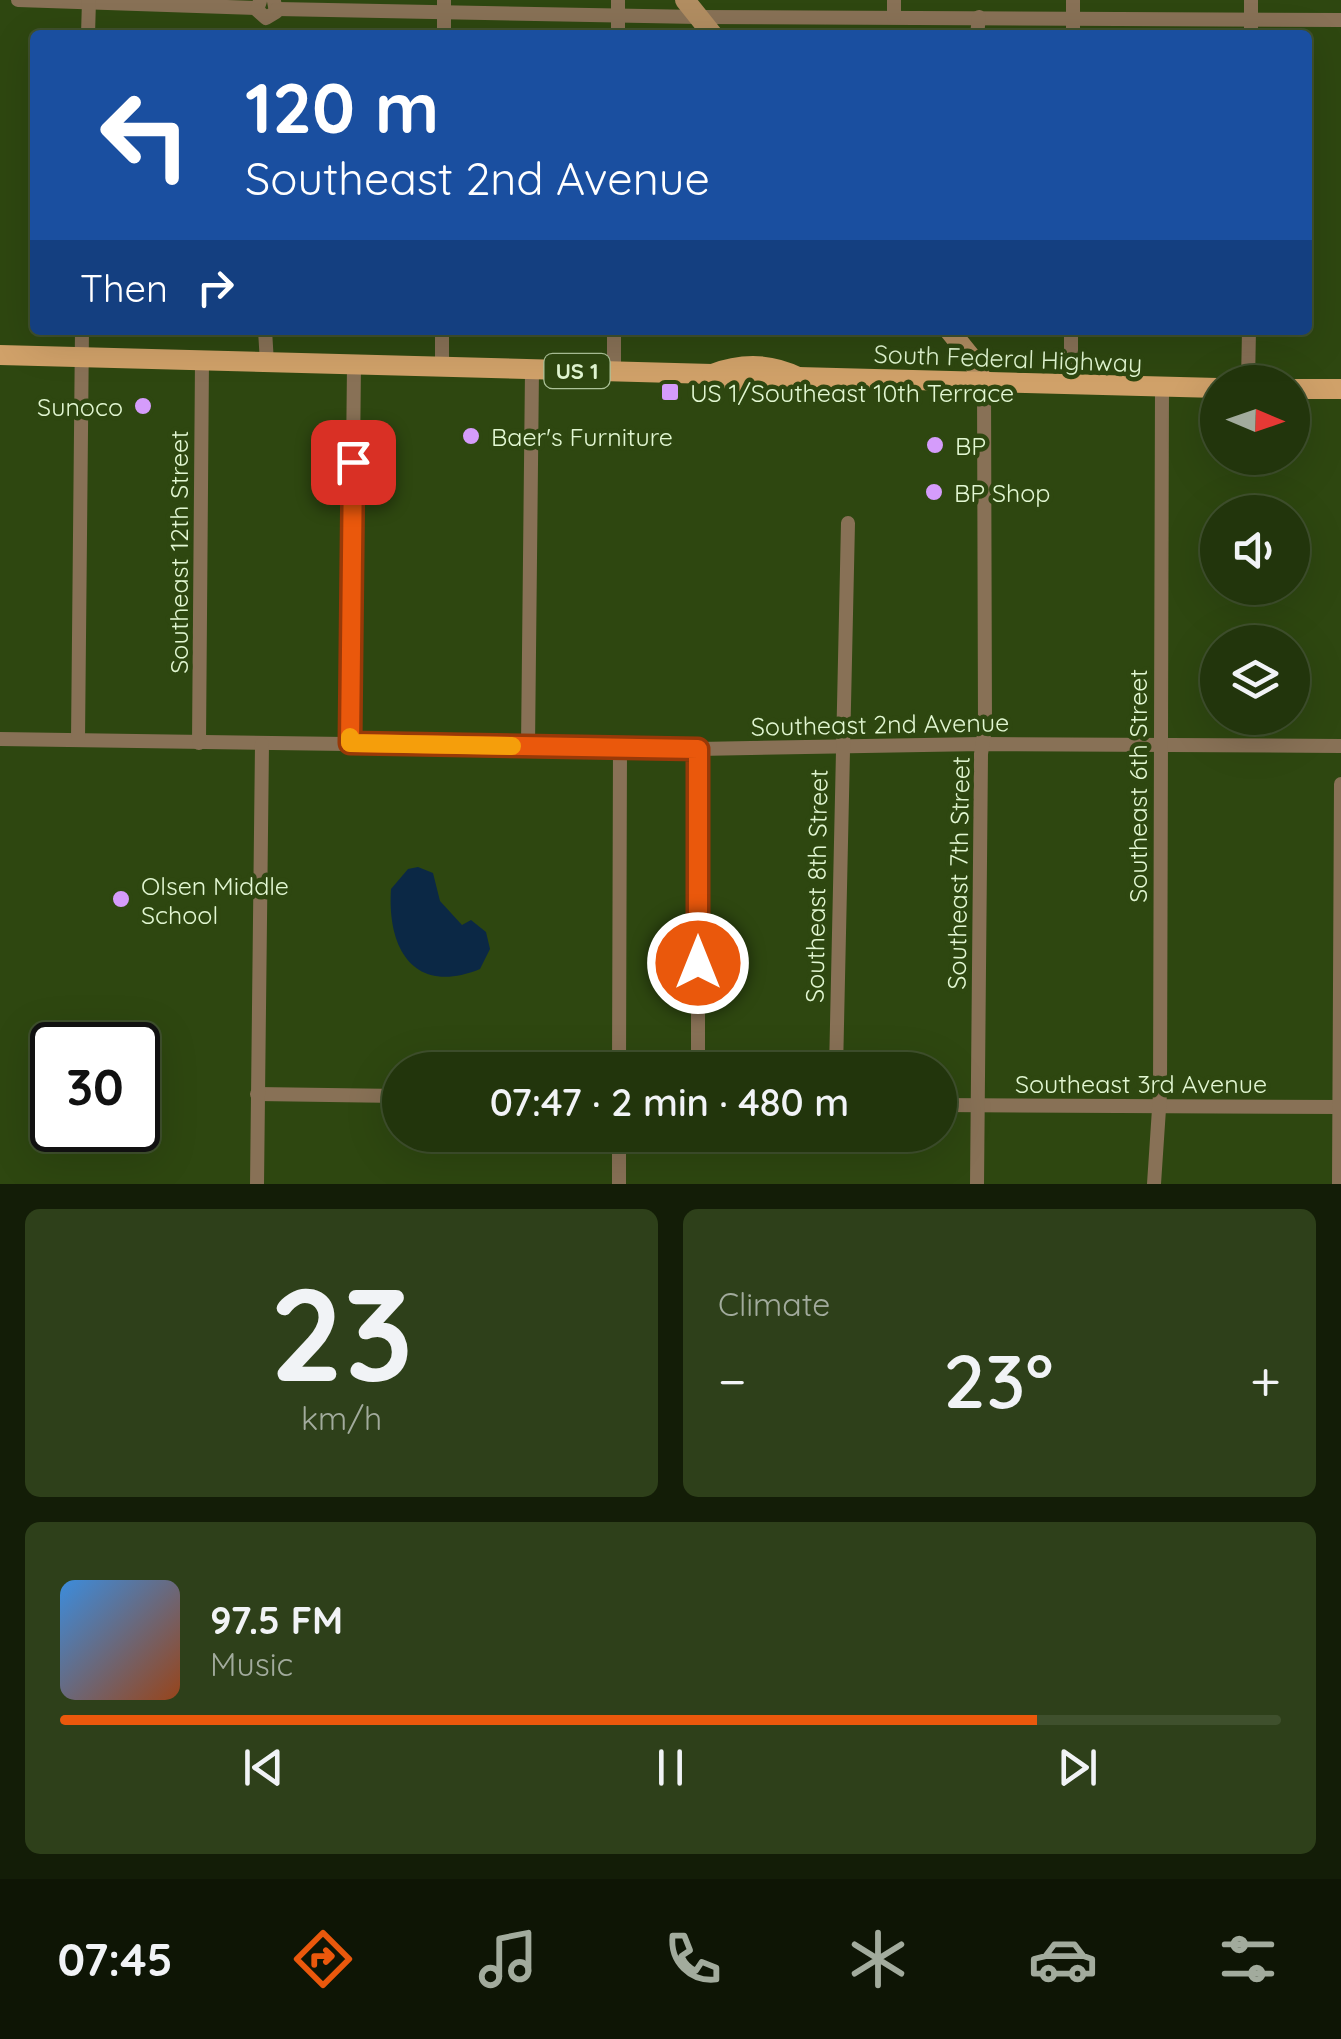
<!DOCTYPE html>
<html lang="en">
<head>
<meta charset="utf-8">
<style>
  :root { --surface:#22350c; --page:#2e401a; --text:#f1f3f6; --muted:#a2ab9d; --line:#3f502d; --accent:#ea580c }
  body { margin:0; font-family:Quicksand,sans-serif; background:var(--page); color:var(--text); height:100vh; display:flex; flex-direction:column; font-size:38px; white-space:nowrap }
  * { box-sizing:border-box; margin:0 }
  p { font-size:32px; color:var(--muted) }
  .icon { flex:none; width:55px; height:55px; fill:none; stroke:currentColor; stroke-width:2; stroke-linecap:round; stroke-linejoin:round }
  .map { position:relative; height:1184px; overflow:hidden }
  .details { display:flex; flex-direction:column; gap:25px; padding:25px; background:#131d07; flex:1 }
  .details>* { flex:none }
  .banner { position:absolute; left:30px; top:30px; width:1282px; height:305px; border-radius:10px; box-shadow:0 10px 40px #0002,0 0 0 2px var(--line); background:#1a4fa0; color:#fff; overflow:hidden }
  .needle { width:65px; rotate:92deg }
  .buttons { position:absolute; left:1200px; top:365px; display:grid; gap:20px }
  .buttons a { display:grid; place-items:center; width:110px; height:110px; border-radius:50%; background:var(--surface); box-shadow:0 10px 40px #0002,0 0 0 2px var(--line); font-size:50px }
  .speed { position:absolute; left:30px; top:1022px; display:flex; gap:20px; font-size:50px; font-weight:700; text-align:center }
  .speed>* { display:grid; place-content:center; width:130px; height:130px; border-radius:50%; background:var(--surface); box-shadow:0 10px 40px #0002,0 0 0 2px var(--line); line-height:1 }
  .speed .limit { border:5px solid #111; border-radius:15px; background:#fff; color:#111 }
  .pin { position:absolute; display:grid; place-items:center; width:85px; height:85px; color:#fff; margin:-42px; border-radius:20px; box-shadow:0 5px 15px #0006 }
  .me { position:absolute; width:110px; margin:-55px; rotate:0deg; stroke-linejoin:round; filter:drop-shadow(0 0 8px #0008) }
  .turn { display:flex; align-items:center; gap:35px; height:210px; padding:0 50px; font-size:45px }
  .turn .icon { width:130px; height:130px; stroke-width:2.5 }
  .turn b { display:block; font-size:70px; line-height:85px }
  .then { display:flex; align-items:center; height:95px; padding:0 50px; background:#0003; gap:20px; font-size:38px }
  .big { font-size:75px; font-weight:600; line-height:1.1 }
  .details .card { flex:1; display:flex; flex-direction:column; justify-content:center; gap:15px; min-width:0; padding:0 35px; border-radius:15px; background:var(--page) }
  .details .dial { align-items:center; gap:0 }
  .dial b { font-size:130px; line-height:1 }
  .song { display:flex; align-items:center; gap:30px }
  .cover { width:120px; height:120px; border-radius:15px; background:linear-gradient(135deg,hsl(210 70% 55%),hsl(20 70% 35%)) }
  .played { height:10px; border-radius:5px; background:linear-gradient(90deg,var(--accent) 80%,var(--line) 80%) }
  .keys { display:flex; justify-content:space-around; direction:ltr }
  .heat { display:flex; justify-content:space-between; align-items:center; font-size:55px; direction:ltr }
  .details .tiles { flex:1; display:grid; gap:25px; grid-template-columns:1fr 1fr }
  .card:last-child { grid-column:span 2 }
  .trip { position:absolute; left:382px; top:1052px; width:575px; height:100px; border-radius:50px; background:var(--surface); box-shadow:0 10px 40px #0002,0 0 0 2px var(--line); font-weight:600; line-height:100px; text-align:center }
  .dock { display:flex; height:160px; justify-content:space-around; align-items:center; background:#0e1505; color:var(--muted) }
  .dock .icon { width:70px; height:70px }
  .dock .active { color:var(--accent) }
  .dock b { font-size:45px; color:var(--text) }
  .map>svg:first-child { display:block }
</style>
</head>
<body>
<div class="map">
<svg width="1341" height="1184" viewBox="0 0 1341 1184">
  <rect width="100%" height="100%" fill="#2e4710"/>
  <!-- water -->
  <path fill="#0b2845" d="M418,867L433,873L440,901L462,925L471,920L486,932L490,949L480,969C414,996 387,949 391,889L408,869Z"/>
  <g fill="none" stroke-linecap="round" stroke-linejoin="round">
    <!-- minor -->
    <g stroke="#887156" stroke-width="14">
      <polyline points="18,0 257,8"/>
      <polyline points="260,1 257,10 266,18 276,12 274,1"/>
      <polyline points="277,9 698,17 1341,20"/>
      <polyline points="894,17 894,0"/>
      <polyline points="88,35 89,0"/>
      <polyline points="444,35 444,0"/>
      <polyline points="618,35 618,0"/>
      <polyline points="977,35 979,17"/>
      <polyline points="1073,35 1073,0"/>
      <polyline points="1251,35 1251,0"/>
      <polyline points="265,330 267,363"/>
      <polyline points="442,367 442,330"/>
      <polyline points="614,372 614,330"/>
      <polyline points="1248,382 1249,330"/>
      <polyline points="1071,387 1071,330"/>
      <polyline points="0,739 698,749 982,744 1341,746"/>
      <polyline points="78,740 82,330"/>
      <polyline points="199,743 202,361"/>
      <polyline points="350,743 354,365"/>
      <polyline points="528,747 532,370"/>
      <polyline points="619,1070 620,748"/>
      <polyline points="698,1070 698,749"/>
      <polyline points="836,1070 848,523"/>
      <polyline points="257,1094 400,1096"/>
      <polyline points="940,1105 1341,1107"/>
      <polyline points="257,1184 262,744"/>
      <polyline points="619,1184 619,1135"/>
      <polyline points="977,1184 981,754 985,728 984,383"/>
      <polyline points="1154,1184 1160,1094 1162,387"/>
      <polyline points="1339,1184 1341,784"/>
    </g>
    <!-- secondary -->
    <g stroke="#b18d61" stroke-width="20">
      <polyline points="685,0 713,35"/>
      <polyline points="949,330 970,356 984,383"/>
    </g>
    <!-- primary -->
    <g stroke="#d0a169" stroke-width="20">
      <path d="M0,355L712,374C741,384 769,388 798,377L1218,388"/>
      <path d="M712,374C741,363 770,363 798,377"/>
      <polyline points="1292,389 1341,389"/>
    </g>
  </g>
  <g fill="none" stroke-linecap="round" stroke-linejoin="round">
    <defs>
      <polyline id="route" points="353,462 350,743 698,749 698,963"/>
    </defs>
    <!-- route casing -->
    <use href="#route" stroke="#983908" stroke-width="25"/>
    <!-- route -->
    <use href="#route" stroke="#ea580c" stroke-width="18"/>
    <!-- slow -->
    <polyline stroke="#f59e0b" stroke-width="18" points="350,737 350,743 512,746"/>
  </g>
  <!-- markers -->
  <g fill="#d59cfb" stroke="#2e4710" stroke-width="4">
    <rect x="660" y="382" width="20" height="20" rx="5"/>
    <circle cx="143" cy="406" r="10"/>
    <circle cx="471" cy="436" r="10"/>
    <circle cx="935" cy="445" r="10"/>
    <circle cx="934" cy="492" r="10"/>
    <circle cx="121" cy="899" r="10"/>
  </g>
  <g text-anchor="middle" dominant-baseline="central" stroke-width="9" stroke-linejoin="round" paint-order="stroke">
    <!-- shield labels -->
    <rect fill="#2e4710" stroke="#acc298" stroke-width="2.5" x="544.5" y="354" width="65" height="34" rx="8"/>
    <g font-size="22" font-weight="bold" fill="#e2f7d2">
      <text x="577" y="371">US 1</text>
    </g>
    <!-- street labels -->
    <g font-size="25" fill="#e2f7d2" stroke="#2e4710">
      <text transform="translate(1008 358) rotate(2)">South Federal Highway</text>
      <text transform="translate(178 552) rotate(-90)">Southeast 12th Street</text>
      <text transform="translate(880 724) rotate(-1)">Southeast 2nd Avenue</text>
      <text transform="translate(1137 786) rotate(-90)">Southeast 6th Street</text>
      <text transform="translate(958 873) rotate(-89)">Southeast 7th Street</text>
      <text transform="translate(816 886) rotate(-89)">Southeast 8th Street</text>
      <text x="1141" y="1083">Southeast 3rd Avenue</text>
    </g>
    <!-- poi labels -->
    <g font-size="25" fill="#e2f7d2" stroke="#2e4710" text-anchor="start">
      <text x="690" y="392">US 1/Southeast 10th Terrace</text>
      <text x="123" y="406" text-anchor="end">Sunoco</text>
      <text x="491" y="436">Baer's Furniture</text>
      <text x="955" y="445">BP</text>
      <text x="954" y="492">BP Shop</text>
      <text x="141" y="885">Olsen Middle<tspan x="141" dy="29">School</tspan></text>
    </g>
  </g>
</svg>
<div class="buttons">
<a><svg class="needle" viewBox="-14 -14 28 28"><path d="M0-13l5 13h-10z" fill="#e53935"/><path d="M0 13l5-13h-10z" fill="#a2ab9d"/></svg></a>
<a><svg class="icon" aria-label="sound" viewBox="0 0 24 24"><path d="M4 9h4l5-4v14l-5-4H4zM17 9q2 3 0 6"/></svg></a>
<a><svg class="icon" aria-label="layers" viewBox="0 0 24 24"><path d="M12 4l9 5-9 5-9-5zM3 14l9 5 9-5"/></svg></a>
</div>
<div class="speed"><div class="limit">30</div></div>
<div class="pin" style="left:353px;top:462px;background:#d93025"><svg class="icon" aria-label="arrive" viewBox="0 0 24 24"><path d="M6 21V4h12l-3 4 3 4H6"/></svg></div>
<svg class="me" style="left:698px;top:963px" viewBox="-20 -20 40 40"><circle r="17" fill="#ea580c" stroke="#fff" stroke-width="3"/><path d="M0-11L8 9 0 5-8 9z" fill="#fff"/></svg>
<div class="trip">07:47 · 2 min · 480 m</div>
<div class="banner">
<div class="turn"><svg class="icon" aria-label="left" viewBox="0 0 24 24"><path d="M17 20v-9H6M10 6l-5 5 5 5"/></svg><div><b>120 m</b>Southeast 2nd Avenue</div></div>
<div class="then">Then<svg class="icon" aria-label="right" viewBox="0 0 24 24"><path d="M7 20v-9h11M14 6l5 5-5 5"/></svg></div>
</div>
</div>
<section class="details">
<div class="tiles">
<div class="card dial"><b>23</b><p>km/h</p></div>
<div class="card"><p>Climate</p>
<div class="heat"><a>−</a><b class="big">23°</b><a>+</a></div>
</div>
<div class="card">
<div class="song"><i class="cover"></i><div><b>97.5 FM</b><p>Music</p></div></div>
<div class="played"></div>
<div class="keys"><svg class="icon" aria-label="previous" viewBox="0 0 24 24"><path d="M18 5L8 12l10 7zM5 5v14"/></svg><svg class="icon" aria-label="pause" viewBox="0 0 24 24"><path d="M8 5v14M16 5v14"/></svg><svg class="icon" aria-label="next" viewBox="0 0 24 24"><path d="M6 5l10 7-10 7zM19 5v14"/></svg></div>
</div>
</div>
</section>
<nav class="dock">
<b>07:45</b>
<svg class="icon active" aria-label="directions" viewBox="0 0 24 24"><path d="M12 3l9 9-9 9-9-9zM9 14v-3h6M13 9l2 2-2 2"/></svg>
<svg class="icon" aria-label="music" viewBox="0 0 24 24"><path d="M9 18V5l10-2v13"/><circle cx="6" cy="18" r="3"/><circle cx="16" cy="16" r="3"/></svg>
<svg class="icon" aria-label="phone" viewBox="0 0 24 24"><path d="M5 4h4l2 5-3 2q2 4 5 5l2-3 5 2v4C11 20 4 13 5 4z"/></svg>
<svg class="icon" aria-label="climate" viewBox="0 0 24 24"><path d="M12 3v18M4 7l16 10M4 17L20 7"/></svg>
<svg class="icon" aria-label="car" viewBox="0 0 24 24"><path d="M5 17H2v-5l4-1 3-4h7l3 4 3 1v5h-3M9 17h6M6 11h13"/><circle cx="7" cy="17" r="2"/><circle cx="17" cy="17" r="2"/></svg>
<svg class="icon" aria-label="filters" viewBox="0 0 24 24"><path d="M4 7h16M4 17h16"/><circle cx="9" cy="7" r="2"/><circle cx="15" cy="17" r="2"/></svg>
</nav>
</body>
</html>
